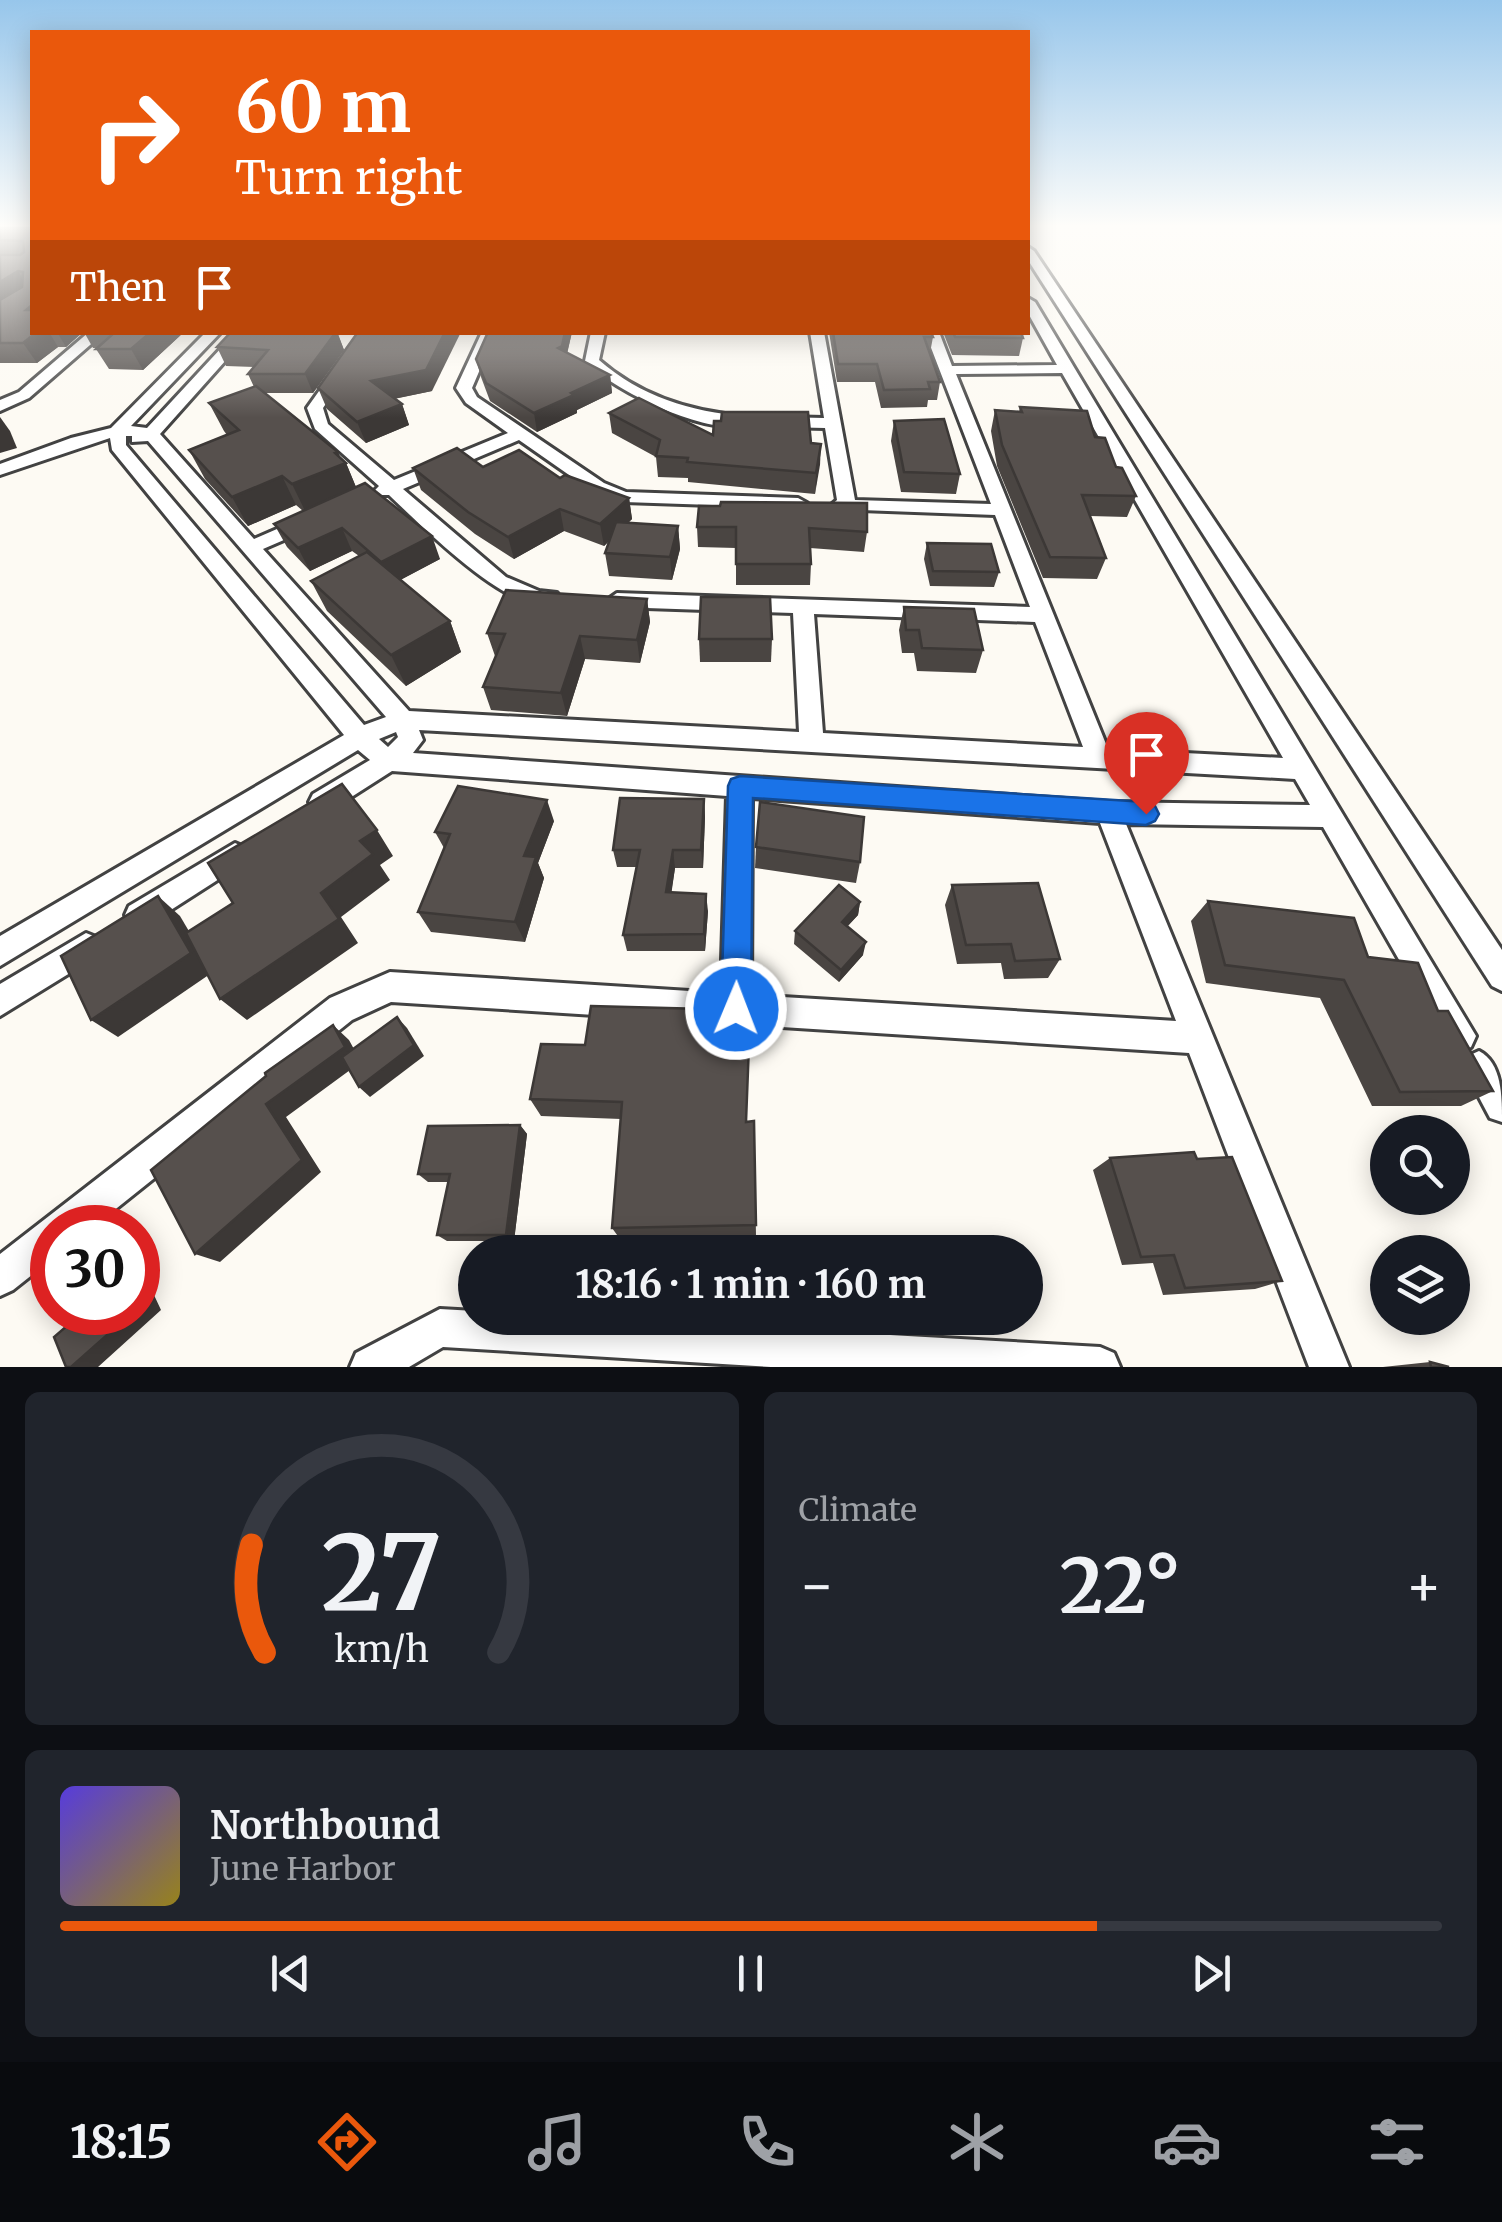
<!DOCTYPE html>
<html lang="en">
<head>
<meta charset="utf-8">
<style>
  :root { --surface:#171b24; --page:#20242c; --text:#f1f3f6; --muted:#9ea1a6; --line:#363941; --accent:#ea580c }
  body { margin:0; font-family:Merriweather,serif; background:var(--page); color:var(--text); height:100vh; display:flex; flex-direction:column; font-size:38px; white-space:nowrap }
  * { box-sizing:border-box; margin:0 }
  p { font-size:32px; color:var(--muted) }
  .icon { flex:none; width:55px; height:55px; fill:none; stroke:currentColor; stroke-width:2; stroke-linecap:round; stroke-linejoin:round }
  .map { position:relative; height:1367px; overflow:hidden }
  .sheet { display:flex; flex-direction:column; gap:25px; padding:25px; background:#0d0f14; flex:1 }
  .sheet>* { flex:none }
  .hud { position:absolute; left:30px; top:30px; width:1000px; height:305px; border-radius:0px; box-shadow:0 5px 25px #0003; background:#ea580c; color:#fff; overflow:hidden }
  .tools { position:absolute; left:1370px; top:1115px; display:grid; gap:20px }
  .tools a { display:grid; place-items:center; width:100px; height:100px; border-radius:50%; background:var(--surface); box-shadow:0 5px 25px #0003; font-size:50px }
  .speed { position:absolute; left:30px; top:1205px; display:flex; gap:20px; font-size:50px; font-weight:700; text-align:center }
  .speed>* { display:grid; place-content:center; width:130px; height:130px; border-radius:50%; background:var(--surface); box-shadow:0 5px 25px #0003; line-height:1 }
  .speed .limit { border:15px solid #d22; background:#fff; color:#111 }
  .pin { position:absolute; display:grid; place-items:center; width:85px; height:85px; color:#fff; margin:-102px -42px; border-radius:50% 50% 50% 0; rotate:-45deg; box-shadow:0 0 10px #0007 }
  .pin .icon { rotate:45deg }
  .me { position:absolute; width:110px; margin:-55px; rotate:1deg; stroke-linejoin:round; filter:drop-shadow(0 0 8px #0008) }
  .turn { display:flex; align-items:center; gap:35px; height:210px; padding:0 40px; font-size:45px }
  .turn .icon { width:130px; height:130px; stroke-width:2.5 }
  .turn b { display:block; font-size:70px; line-height:85px }
  .then { display:flex; align-items:center; height:95px; padding:0 40px; background:#0003; gap:20px; font-size:38px }
  .big { font-size:75px; font-weight:700; line-height:1.1 }
  .sheet .card { flex:1; display:flex; flex-direction:column; justify-content:center; gap:15px; min-width:0; padding:0 35px; border-radius:15px; background:var(--page) }
  .sheet .dial { align-items:center; gap:0 }
  .dial svg { height:260px; overflow:visible; fill:none; stroke:var(--line); stroke-width:7; stroke-linecap:round; text-anchor:middle }
  .dial text { fill:var(--text); stroke:none }
  .song { display:flex; align-items:center; gap:30px }
  .cover { width:120px; height:120px; border-radius:15px; background:linear-gradient(135deg,hsl(250 70% 55%),hsl(50 70% 35%)) }
  .played { height:10px; border-radius:5px; background:linear-gradient(90deg,var(--accent) 75%,var(--line) 75%) }
  .keys { display:flex; justify-content:space-around; direction:ltr }
  .heat { display:flex; justify-content:space-between; align-items:center; font-size:55px; direction:ltr }
  .sheet .tiles { flex:1; display:grid; gap:25px; grid-template-columns:1fr 1fr }
  .card:last-child { grid-column:span 2 }
  .trip { position:absolute; left:458px; top:1235px; width:585px; height:100px; border-radius:50px; background:var(--surface); box-shadow:0 5px 25px #0003; font-weight:700; line-height:100px; text-align:center }
  .dock { display:flex; height:160px; justify-content:space-around; align-items:center; background:#090b0e; color:var(--muted) }
  .dock .icon { width:70px; height:70px }
  .dock .active { color:var(--accent) }
  .dock b { font-size:45px; color:var(--text) }
  .map>svg:first-child { display:block }
</style>
</head>
<body>
<div class="map">
<svg width="1502" height="1367" viewBox="0 0 1502 1367">
  <rect width="100%" height="100%" fill="#fdfaf3"/>
  <g fill="none" stroke-linecap="round" stroke-linejoin="round">
    <defs>
      <g id="minor">
        <polygon points="1028,247 1034,251 1502,950 1502,991 1492,986 1028,260"/>
        <path d="M1028,298L1035,302L1075,369L1476,1036L1471,1047L1460,1052L1449,1047L1323,827L1126,824L1349,1367H1309L1189,1053L391,1002L352,1020L92,1228H52V1259L13,1290L0,1296V1254L330,998L390,972L721,993L727,796L392,771L331,810L322,813L313,810L309,802L313,794L370,760L358,750L0,966V936L344,735L112,450L110,438L0,475V464L71,438L111,428L206,332H221L131,426L147,428L236,332H251L160,434L254,539L300,519H314V527L263,549L409,711L799,732L793,613L617,607L607,600L617,593L1030,607L995,515L834,509L831,505L837,500L825,428L782,427L774,422L782,417L824,418L810,332H824L855,500L991,504L925,332H939L952,366L1057,365L1028,313ZM1062,373L1283,758L1108,749L956,374ZM126,436H132V442L148,441L386,717L364,725L126,445ZM814,614L1035,622L1083,747L823,733ZM419,730L1295,779L1310,805L1109,802L413,753L423,740ZM396,732L398,737L388,747L379,739ZM752,798L1100,823L1176,1021L751,995Z"/>
        <polygon points="89,332 105,332 29,398 0,411 0,400 19,392"/>
        <path d="M361,332H375L323,408L328,424L394,480L508,433L466,403L456,388L482,332H496L472,388L477,397L604,483L626,492L798,498L807,503L798,508L624,502L592,491L519,440L403,489L506,577L539,591L557,593L560,598C526,634 415,519 389,495H377L374,491L379,486L315,429L307,408Z"/>
        <path d="M591,332H605L599,360C640,396 691,412 745,416L753,421C720,444 610,389 585,361Z"/>
        <polygon points="235,843 244,847 248,855 244,863 149,924 139,928 129,924 125,915 129,906"/>
        <polygon points="86,933 96,937 100,947 96,957 0,1016 0,984"/>
        <path d="M1479,1051C1502,1063 1502,1096 1502,1122L1490,1118L1463,1067L1468,1056Z"/>
        <polygon points="440,1309 475,1311 475,1318 589,1318 1100,1347 1114,1353 1120,1367 771,1367 443,1347 409,1367 350,1367 356,1353"/>
      </g>
    </defs>
    <!-- minor casing -->
    <use href="#minor" stroke="#424242" stroke-width="6"/>
    <!-- minor -->
    <use href="#minor" fill="#fff" fill-rule="evenodd"/>
  </g>
  <!-- wall -->
  <g fill="#4a4542">
    <polygon points="0,227 32,227 32,332 83,332 66,347 58,347 37,363 0,363"/>
    <polygon points="84,332 184,332 143,370 109,369 96,349 98,348 93,348"/>
    <polygon points="231,332 357,332 355,334 338,334 344,350 313,393 264,393 346,463 356,487 440,559 400,580 450,621 461,652 406,686 327,611 311,581 359,556 352,551 310,571 287,547 274,524 303,511 296,505 248,526 205,479 189,450 227,435 224,431 209,403 254,387 248,374 254,367 226,366 217,347"/>
    <polygon points="488,332 572,332 567,353 610,375 612,393 577,410 577,413 537,432 490,401 481,377 476,359"/>
    <polygon points="829,332 931,332 933,337 930,353 940,382 937,400 928,400 927,407 881,408 875,382 837,382"/>
    <polygon points="943,332 1021,332 1023,338 1019,356 952,355"/>
    <polygon points="318,388 432,391 394,399 402,404 409,425 366,443 327,409"/>
    <polygon points="1020,407 1095,437 1136,496 1127,517 1090,516 1106,558 1097,579 1043,578 997,466 991,431 995,410 1019,412"/>
    <polygon points="609,413 713,435 821,444 815,494 688,482 688,478 658,477 656,457 612,433"/>
    <polygon points="894,421 960,474 956,494 901,492 891,441"/>
    <polygon points="483,467 560,478 629,498 632,519 628,523 678,526 680,549 672,580 609,576 605,553 610,540 604,546 564,531 514,559 475,534 421,490 413,468"/>
    <polygon points="699,506 867,532 864,552 810,548 811,564 810,585 736,585 736,548 698,547 697,527"/>
    <polygon points="927,543 999,572 994,587 930,586 924,559"/>
    <polygon points="647,599 650,622 640,663 585,659 567,716 491,710 483,687 496,656 495,656 487,633"/>
    <polygon points="904,607 983,650 976,673 917,671 914,653 902,653 899,630"/>
    <polygon points="699,639 772,639 771,662 700,662"/>
    <polygon points="704,799 705,817 703,868 675,868 671,893 708,911 705,951 627,951 623,935 636,867 617,867 613,850"/>
    <polygon points="554,821 538,863 544,878 525,942 431,932 418,912 444,848 435,832"/>
    <polygon points="756,847 860,862 856,883 755,868"/>
    <polygon points="952,885 1060,959 1048,978 1004,979 1001,963 957,964 945,905"/>
    <polygon points="1208,901 1368,957 1438,1011 1493,1091 1461,1106 1372,1106 1320,998 1206,983 1191,921"/>
    <polygon points="860,902 858,915 847,927 863,955 839,982 794,944 795,931"/>
    <polygon points="705,1017 747,1122 754,1121 756,1236 620,1239 612,1228 621,1119 541,1116 530,1099 585,1045"/>
    <polygon points="520,1125 527,1134 514,1241 447,1241 437,1235 448,1182 428,1182 418,1174"/>
    <polygon points="1110,1158 1197,1159 1282,1281 1255,1289 1163,1295 1153,1263 1122,1265 1093,1170"/>
    <polygon points="1430,1362 1449,1367 1383,1367"/>
  </g>
  <!-- shaded-wall -->
  <g fill="#3c3836">
    <polygon points="18,271 30,290 0,310 0,282"/>
    <polygon points="37,332 49,332 58,347 37,363 23,343"/>
    <polygon points="57,332 83,332 66,347"/>
    <polygon points="151,332 184,332 143,370 131,349"/>
    <polygon points="336,332 337,332 344,350 313,393 305,374"/>
    <polygon points="445,332 461,332 432,391 378,402 371,381"/>
    <polygon points="565,332 572,332 565,363 558,348"/>
    <polygon points="610,375 612,393 577,410 577,413 537,432 534,413 571,393"/>
    <polygon points="402,404 409,425 366,443 357,422"/>
    <polygon points="0,417 10,431 17,448 0,453"/>
    <polygon points="821,444 820,465 815,494 816,473"/>
    <polygon points="338,452 343,464 346,463 358,492 306,513 292,484"/>
    <polygon points="282,476 296,505 248,526 232,497"/>
    <polygon points="629,498 632,519 604,546 600,524"/>
    <polygon points="560,509 564,531 514,559 508,537"/>
    <polygon points="678,526 680,549 672,580 670,557"/>
    <polygon points="342,528 352,551 310,571 298,548"/>
    <polygon points="432,536 440,559 391,585 381,562"/>
    <polygon points="647,599 650,622 640,663 637,640"/>
    <polygon points="450,621 461,652 406,686 391,655"/>
    <polygon points="580,636 585,659 567,716 561,693"/>
    <polygon points="704,799 705,817 703,868 701,850"/>
    <polygon points="547,800 554,821 538,863 544,878 525,942 515,922 524,856"/>
    <polygon points="377,830 393,856 380,865 390,880 341,917 358,943 247,1020 220,999 321,893 360,841"/>
    <polygon points="673,850 675,868 669,910 666,892"/>
    <polygon points="706,894 708,911 705,951 704,934"/>
    <polygon points="158,896 180,916 213,972 118,1037 91,1020"/>
    <polygon points="860,902 858,915 839,935 842,922"/>
    <polygon points="866,942 863,955 839,982 841,970"/>
    <polygon points="397,1017 407,1028 424,1056 370,1097 359,1087"/>
    <polygon points="333,1025 349,1040 361,1062 286,1117 321,1172 220,1262 195,1254 266,1104"/>
    <polygon points="520,1125 527,1134 514,1241 506,1235"/>
    <polygon points="138,1278 147,1280 161,1310 98,1367 71,1367 133,1312 138,1312"/>
  </g>
  <!-- building -->
  <g fill="#56504d" stroke="#3c3836" stroke-width="2.5">
    <polygon points="0,227 32,227 32,305 26,310 32,310 32,332 37,332 23,343 0,343 0,300 22,287 23,272 18,271 0,282 0,255 20,255 24,252 23,241 0,240"/>
    <polygon points="115,332 151,332 131,349 96,349"/>
    <polygon points="231,332 336,332 305,374 248,374 268,350 217,347"/>
    <polygon points="358,332 445,332 426,370 371,381 402,404 357,422 318,388"/>
    <polygon points="488,332 565,332 562,346 558,348 610,375 571,393 574,395 534,413 486,383 476,359"/>
    <polygon points="833,332 931,332 933,337 924,337 940,382 928,382 930,389 884,390 877,364 838,364"/>
    <polygon points="953,332 1021,332 1023,338 955,337"/>
    <polygon points="256,386 338,452 335,453 346,463 292,484 282,476 232,497 189,450 239,430 209,403"/>
    <polygon points="639,398 713,435 714,421 721,421 722,412 808,412 811,443 821,444 816,473 687,462 688,458 656,456 660,440 609,413"/>
    <polygon points="1020,407 1087,411 1095,437 1105,438 1116,467 1122,468 1136,496 1082,495 1106,558 1050,557 1002,445 995,410 1022,412"/>
    <polygon points="944,419 960,474 904,472 894,421"/>
    <polygon points="457,448 483,467 519,450 560,478 565,475 629,498 600,524 560,509 508,537 468,512 413,468"/>
    <polygon points="365,483 432,536 381,562 342,528 298,548 274,524"/>
    <polygon points="721,502 867,503 867,532 809,528 811,564 736,564 736,527 697,527 699,506 720,506"/>
    <polygon points="616,522 678,526 670,557 605,553"/>
    <polygon points="927,543 991,544 999,572 933,571"/>
    <polygon points="367,552 450,621 391,655 311,581"/>
    <polygon points="506,590 647,599 637,640 580,636 561,693 483,687 505,634 487,633"/>
    <polygon points="701,597 770,597 772,639 699,639"/>
    <polygon points="904,607 974,609 983,650 922,648 919,630 906,630"/>
    <polygon points="342,784 377,830 360,841 373,854 321,893 339,919 220,999 186,933 233,903 208,863"/>
    <polygon points="458,786 547,800 524,856 536,857 515,922 418,912 450,834 435,832"/>
    <polygon points="620,798 704,799 701,850 673,850 666,892 706,894 704,934 623,935 640,850 613,850"/>
    <polygon points="760,802 864,817 860,862 756,847"/>
    <polygon points="1038,883 1060,959 1015,961 1011,944 966,945 952,885"/>
    <polygon points="839,885 860,902 842,922 866,942 841,970 795,931"/>
    <polygon points="158,896 191,953 91,1020 61,956"/>
    <polygon points="1208,901 1354,918 1368,957 1418,963 1438,1011 1448,1011 1493,1091 1400,1092 1344,980 1225,965"/>
    <polygon points="591,1006 704,1009 704,1017 750,1018 746,1122 754,1121 756,1225 612,1228 622,1102 530,1099 541,1044 585,1045"/>
    <polygon points="397,1017 414,1045 359,1087 342,1057"/>
    <polygon points="333,1025 345,1047 266,1104 302,1160 195,1254 151,1170 266,1076 265,1073"/>
    <polygon points="520,1125 506,1235 437,1235 450,1174 418,1174 428,1126"/>
    <polygon points="1194,1152 1197,1159 1232,1157 1282,1281 1185,1288 1174,1255 1141,1257 1110,1158"/>
    <polygon points="83,1312 133,1312 71,1367 66,1367 54,1337"/>
    <polygon points="1430,1362 1449,1367 1431,1367"/>
  </g>
  <!-- sky -->
  <linearGradient id="sky" x2="0" y2="1"><stop stop-color="#97c6eb"/><stop offset="0.54" stop-color="#fefdfa"/><stop offset="1" stop-color="#fefdfa" stop-opacity="0"/></linearGradient>
  <rect width="1502" height="418" fill="url(#sky)"/>
  <!-- route -->
  <polygon fill="#1a73e8" stroke="#114b97" stroke-width="2.5" points="740,776 1146,802 1155,806 1159,814 1155,821 1146,825 753,798 751,1009 747,1020 736,1025 725,1020 721,1009 728,786 731,779"/>
</svg>
<div class="tools">
<a><svg class="icon" aria-label="search" viewBox="0 0 24 24"><circle cx="10" cy="10" r="6"/><path d="M15 15l6 6"/></svg></a>
<a><svg class="icon" aria-label="layers" viewBox="0 0 24 24"><path d="M12 4l9 5-9 5-9-5zM3 14l9 5 9-5"/></svg></a>
</div>
<div class="speed"><div class="limit">30</div></div>
<div class="pin" style="left:1146px;top:814px;background:#d93025"><svg class="icon" aria-label="arrive" viewBox="0 0 24 24"><path d="M6 21V4h12l-3 4 3 4H6"/></svg></div>
<svg class="me" style="left:736px;top:1009px" viewBox="-20 -20 40 40"><circle r="17" fill="#1a73e8" stroke="#fff" stroke-width="3"/><path d="M0-11L8 9 0 5-8 9z" fill="#fff"/></svg>
<div class="trip">18:16 · 1 min · 160 m</div>
<div class="hud">
<div class="turn"><svg class="icon" aria-label="right" viewBox="0 0 24 24"><path d="M7 20v-9h11M14 6l5 5-5 5"/></svg><div><b>60 m</b>Turn right</div></div>
<div class="then">Then<svg class="icon" aria-label="arrive" viewBox="0 0 24 24"><path d="M6 21V4h12l-3 4 3 4H6"/></svg></div>
</div>
</div>
<section class="sheet">
<div class="tiles">
<div class="card dial"><svg viewBox="0 0 100 80">
<path d="M14 69A42 42 0 1 1 86 69"/>
<path d="M14 69A42 42 0 0 1 10 36" stroke="#ea580c"/>
<text x="50" y="56" font-size="32" font-weight="700">27</text>
<text x="50" y="72" font-size="11">km/h</text>
</svg></div>
<div class="card"><p>Climate</p>
<div class="heat"><a>−</a><b class="big">22°</b><a>+</a></div>
</div>
<div class="card">
<div class="song"><i class="cover"></i><div><b>Northbound</b><p>June Harbor</p></div></div>
<div class="played"></div>
<div class="keys"><svg class="icon" aria-label="previous" viewBox="0 0 24 24"><path d="M18 5L8 12l10 7zM5 5v14"/></svg><svg class="icon" aria-label="pause" viewBox="0 0 24 24"><path d="M8 5v14M16 5v14"/></svg><svg class="icon" aria-label="next" viewBox="0 0 24 24"><path d="M6 5l10 7-10 7zM19 5v14"/></svg></div>
</div>
</div>
</section>
<nav class="dock">
<b>18:15</b>
<svg class="icon active" aria-label="directions" viewBox="0 0 24 24"><path d="M12 3l9 9-9 9-9-9zM9 14v-3h6M13 9l2 2-2 2"/></svg>
<svg class="icon" aria-label="music" viewBox="0 0 24 24"><path d="M9 18V5l10-2v13"/><circle cx="6" cy="18" r="3"/><circle cx="16" cy="16" r="3"/></svg>
<svg class="icon" aria-label="phone" viewBox="0 0 24 24"><path d="M5 4h4l2 5-3 2q2 4 5 5l2-3 5 2v4C11 20 4 13 5 4z"/></svg>
<svg class="icon" aria-label="climate" viewBox="0 0 24 24"><path d="M12 3v18M4 7l16 10M4 17L20 7"/></svg>
<svg class="icon" aria-label="car" viewBox="0 0 24 24"><path d="M5 17H2v-5l4-1 3-4h7l3 4 3 1v5h-3M9 17h6M6 11h13"/><circle cx="7" cy="17" r="2"/><circle cx="17" cy="17" r="2"/></svg>
<svg class="icon" aria-label="filters" viewBox="0 0 24 24"><path d="M4 7h16M4 17h16"/><circle cx="9" cy="7" r="2"/><circle cx="15" cy="17" r="2"/></svg>
</nav>
</body>
</html>
